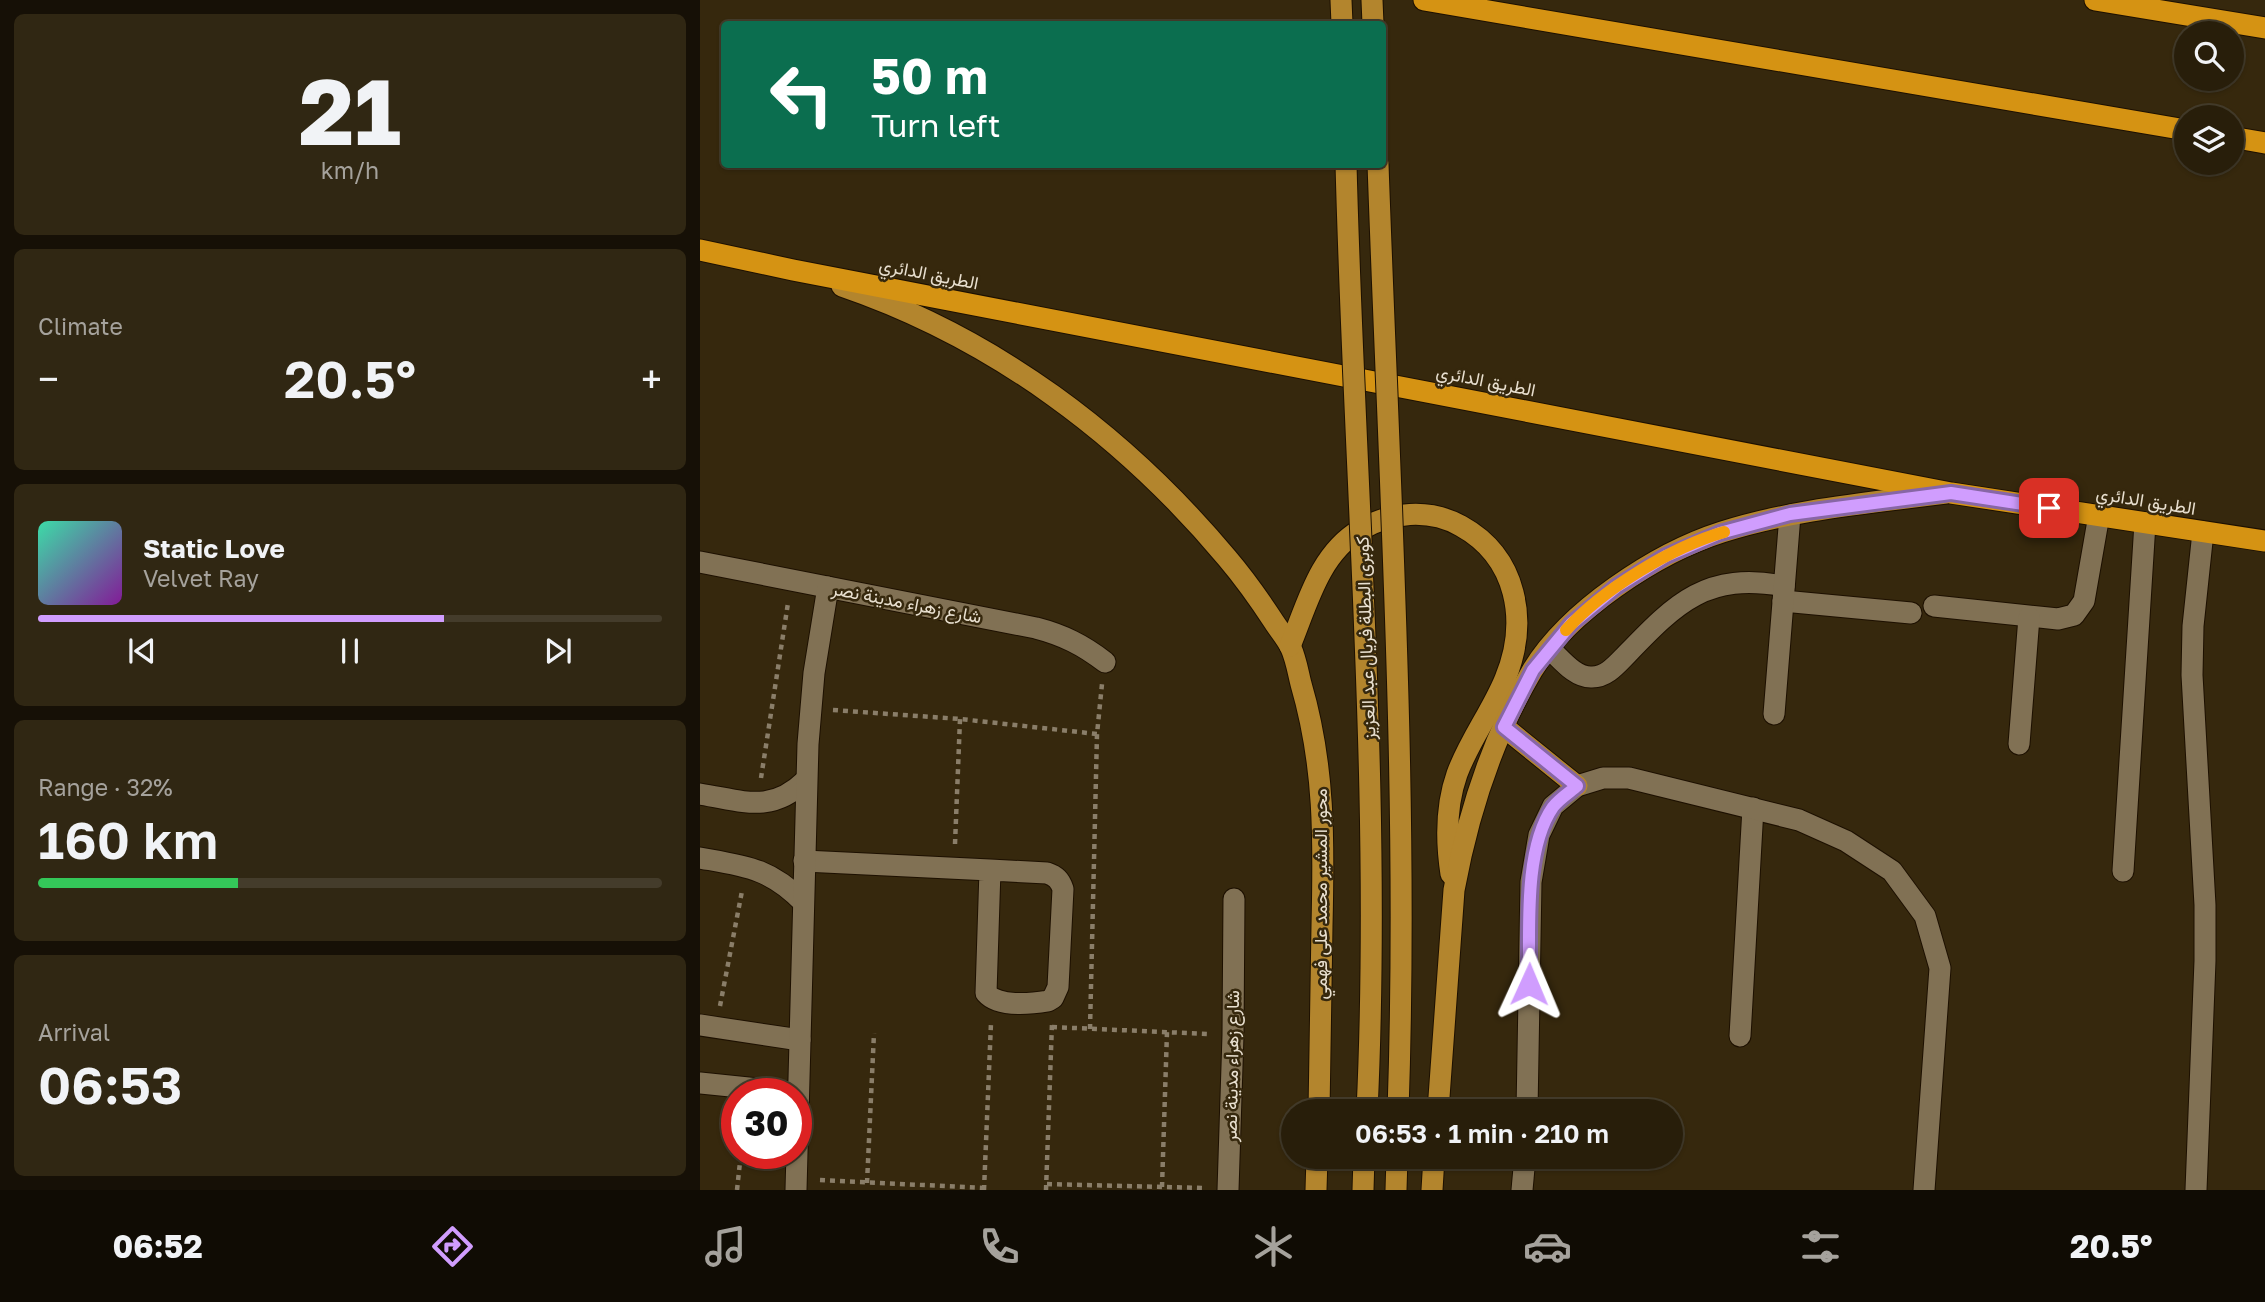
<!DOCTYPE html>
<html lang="en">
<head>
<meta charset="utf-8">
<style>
  :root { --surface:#281e0a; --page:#302713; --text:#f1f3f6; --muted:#a5a29c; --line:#443c2b; --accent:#d09dfe }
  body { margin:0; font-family:"Golos Text",Vazirmatn,sans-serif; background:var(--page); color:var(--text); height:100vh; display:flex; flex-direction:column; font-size:26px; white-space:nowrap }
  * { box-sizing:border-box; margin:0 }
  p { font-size:23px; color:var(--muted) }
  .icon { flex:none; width:38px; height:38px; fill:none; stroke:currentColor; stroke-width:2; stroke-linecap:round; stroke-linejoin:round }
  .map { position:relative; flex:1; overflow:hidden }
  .side { display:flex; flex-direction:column; gap:14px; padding:14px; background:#161006; width:700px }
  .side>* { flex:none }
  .guide { position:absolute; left:21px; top:21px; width:665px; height:147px; border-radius:7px; box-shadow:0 2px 5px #0004,0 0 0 2px var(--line); background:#0b6e4f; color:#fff; overflow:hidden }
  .fabs { position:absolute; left:1474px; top:21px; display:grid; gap:14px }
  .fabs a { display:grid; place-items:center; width:70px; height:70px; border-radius:50%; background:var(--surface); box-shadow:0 2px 5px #0004,0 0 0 2px var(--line); font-size:35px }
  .speed { position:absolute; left:21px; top:1078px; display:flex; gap:14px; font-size:35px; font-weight:700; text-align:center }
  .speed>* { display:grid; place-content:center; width:91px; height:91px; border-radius:50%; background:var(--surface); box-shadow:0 2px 5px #0004,0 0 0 2px var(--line); line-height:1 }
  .speed .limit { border:10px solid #d22; background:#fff; color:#111 }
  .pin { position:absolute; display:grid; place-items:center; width:60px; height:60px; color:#fff; margin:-30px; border-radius:14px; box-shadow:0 4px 10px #0006 }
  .me { position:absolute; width:77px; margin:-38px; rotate:1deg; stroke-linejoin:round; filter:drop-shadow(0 0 5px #0008) }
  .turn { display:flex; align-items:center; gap:24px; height:147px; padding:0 35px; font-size:32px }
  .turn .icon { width:91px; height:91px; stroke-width:2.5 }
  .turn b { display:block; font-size:49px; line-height:60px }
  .big { font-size:52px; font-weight:600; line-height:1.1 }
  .side .widget { flex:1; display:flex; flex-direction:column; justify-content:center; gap:10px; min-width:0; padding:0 24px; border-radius:10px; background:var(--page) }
  .side .dial { align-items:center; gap:0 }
  .dial b { font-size:91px; line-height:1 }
  .song { display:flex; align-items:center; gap:21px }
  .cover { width:84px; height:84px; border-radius:10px; background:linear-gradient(135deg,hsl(160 70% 55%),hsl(290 70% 35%)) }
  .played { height:7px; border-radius:4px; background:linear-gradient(90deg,var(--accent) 65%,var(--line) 65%) }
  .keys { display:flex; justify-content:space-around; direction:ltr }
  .heat { display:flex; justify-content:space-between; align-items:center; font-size:38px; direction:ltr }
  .charge { height:10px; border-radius:5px; background:linear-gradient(90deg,#34c759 32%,var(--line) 0) }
  .trip { position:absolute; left:581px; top:1099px; width:402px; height:70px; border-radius:35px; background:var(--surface); box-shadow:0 2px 5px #0004,0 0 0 2px var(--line); font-weight:600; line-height:70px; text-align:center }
  .tabs { display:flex; height:112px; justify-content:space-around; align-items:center; background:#100c04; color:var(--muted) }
  .tabs .icon { width:49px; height:49px }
  .tabs .on { color:var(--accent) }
  .tabs b { font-size:32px; color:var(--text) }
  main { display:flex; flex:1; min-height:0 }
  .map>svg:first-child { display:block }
</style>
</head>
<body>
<main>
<section class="side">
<div class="widget dial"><b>21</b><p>km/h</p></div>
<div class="widget"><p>Climate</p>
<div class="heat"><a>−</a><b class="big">20.5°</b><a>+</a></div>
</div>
<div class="widget">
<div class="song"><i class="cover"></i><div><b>Static Love</b><p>Velvet Ray</p></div></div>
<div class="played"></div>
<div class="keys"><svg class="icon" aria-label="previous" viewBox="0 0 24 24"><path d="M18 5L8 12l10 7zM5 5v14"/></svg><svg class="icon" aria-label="pause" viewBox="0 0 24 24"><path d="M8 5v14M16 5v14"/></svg><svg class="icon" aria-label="next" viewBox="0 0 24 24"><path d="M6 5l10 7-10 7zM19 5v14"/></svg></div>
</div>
<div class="widget"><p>Range · 32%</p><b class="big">160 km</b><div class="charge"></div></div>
<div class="widget"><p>Arrival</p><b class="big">06:53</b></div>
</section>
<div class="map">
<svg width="1565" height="1190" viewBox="0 0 1565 1190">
  <rect width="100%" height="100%" fill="#36280d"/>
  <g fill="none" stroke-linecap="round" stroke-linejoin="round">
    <defs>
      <g id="minor">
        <path d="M0,562L336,628C363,635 383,645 405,662"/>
        <polyline points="1083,601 1211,613"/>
        <polyline points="1234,606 1358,619 1374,615 1384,601 1399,515"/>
        <path d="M849,648C861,659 875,678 892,677C907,677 917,664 927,654C977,602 1007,572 1084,586"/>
        <polyline points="1074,714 1090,515"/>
        <polyline points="1319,744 1329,617"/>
        <path d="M0,794C44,801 71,814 106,780"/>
        <path d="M0,858C45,866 70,868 103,902"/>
        <path d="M104,861L290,870L286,993C298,1007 330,1004 348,1001L353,998L358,987L363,889C360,880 356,876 347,873L290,870"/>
        <polyline points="1423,871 1445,523"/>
        <polyline points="0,1025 100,1040"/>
        <polyline points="1040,1036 1053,808"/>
        <polyline points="0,1083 98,1093"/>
        <polyline points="827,1111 831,882 839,835 853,806 877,786 903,778 929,778 1099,820 1146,841 1192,871 1225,916 1240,968 1224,1190"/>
        <polyline points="96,1190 108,744 114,673 128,587"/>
        <polyline points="528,1190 533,1035 534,899"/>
        <polyline points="822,1190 825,1157"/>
        <polyline points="1496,1190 1505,961 1505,905 1492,675 1493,626 1503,532"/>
      </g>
      <g id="major">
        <polyline points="641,0 642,24"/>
        <polyline points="672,0 673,24"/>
        <path d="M142,286C294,338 424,435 527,558C544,578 559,599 574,622C579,630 587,639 591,648C596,659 598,672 601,684C625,766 624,841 622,926C621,988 620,1049 619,1111"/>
        <path d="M590,646C607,605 619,554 660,530C690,512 729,508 761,526C817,557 829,621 805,679C792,711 769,741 757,774C746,805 746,841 751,874"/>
        <polyline points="804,727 877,786"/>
        <path d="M738,1111L754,890C768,814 793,737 832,671C868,611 956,553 1022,532C1094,509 1171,503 1246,493"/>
        <polyline points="616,1190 617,1157"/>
        <polyline points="663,1190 664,1157"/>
        <polyline points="696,1190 697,1157"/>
        <polyline points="732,1190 734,1157"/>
      </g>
      <g id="highway">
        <polyline points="724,0 1486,130"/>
        <polyline points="1395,0 1565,28"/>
        <polyline points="1531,137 1565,143"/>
        <polyline points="0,250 93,270 1251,493 1565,541"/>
      </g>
    </defs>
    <!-- minor casing -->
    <use href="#minor" stroke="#1d1000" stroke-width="23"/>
    <!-- major casing -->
    <use href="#major" stroke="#1d1000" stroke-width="23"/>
    <!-- highway casing -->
    <use href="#highway" stroke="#1d1000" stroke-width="23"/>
    <!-- path -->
    <g stroke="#8a7e69" stroke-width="4.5" stroke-dasharray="5 5" stroke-linecap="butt">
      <polyline points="133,710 260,719 397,734"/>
      <polyline points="61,778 88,603"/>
      <polyline points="255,844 260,719"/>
      <polyline points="20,1006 42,891"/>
      <polyline points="352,1027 508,1034"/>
      <polyline points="390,1029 397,734 402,684"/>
      <polyline points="120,1180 284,1188"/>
      <polyline points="167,1183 174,1033"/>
      <polyline points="347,1184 506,1188"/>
      <polyline points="462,1187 467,1032"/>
      <polyline points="37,1190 41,1153"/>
      <polyline points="284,1190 291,1023"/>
      <polyline points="346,1190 352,1023"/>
    </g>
    <!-- minor -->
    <use href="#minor" stroke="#817154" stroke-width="21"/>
    <!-- major -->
    <use href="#major" stroke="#b3852d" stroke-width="21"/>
    <!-- highway -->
    <use href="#highway" stroke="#d59313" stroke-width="21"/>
    <defs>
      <g id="major-bridge">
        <path d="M646,164C654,480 682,795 667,1111"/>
        <path d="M678,164C689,480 709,796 698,1111"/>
      </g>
    </defs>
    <!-- major-bridge casing -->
    <use href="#major-bridge" stroke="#1d1000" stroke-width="23" stroke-linecap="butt"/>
    <!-- major-bridge -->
    <use href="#major-bridge" stroke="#b3852d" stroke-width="21"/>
  </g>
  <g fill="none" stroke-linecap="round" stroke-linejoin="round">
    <defs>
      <path id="route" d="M829,984C830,933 823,850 853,807C859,799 870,792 877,786L804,727L833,670L871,624L916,587L966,556L1020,533L1090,514L1251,493L1349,508"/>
    </defs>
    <!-- route casing -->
    <use href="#route" stroke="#8766a5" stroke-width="18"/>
    <!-- route -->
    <use href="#route" stroke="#d09dfe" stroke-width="12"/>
    <!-- slow -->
    <path stroke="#f59e0b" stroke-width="12" d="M866,630C903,589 972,547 1024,532"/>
  </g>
  <g text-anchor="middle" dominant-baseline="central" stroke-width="5" stroke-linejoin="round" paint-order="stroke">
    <!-- street labels -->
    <g font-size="18" fill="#e9e0d0" stroke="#36280d">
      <text transform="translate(229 273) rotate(11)">الطريق الدائري</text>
      <text transform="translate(786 380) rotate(11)">الطريق الدائري</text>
      <text transform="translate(1446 500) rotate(9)">الطريق الدائري</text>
      <text transform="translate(207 602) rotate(11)">شارع زهراء مدينة نصر</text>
      <text transform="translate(665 638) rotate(-92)">كوبرى البطلة فريال عبد العزيز</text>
      <text transform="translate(620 894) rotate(-90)">محور المشير محمد على فهمي</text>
      <text transform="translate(531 1066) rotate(-89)">شارع زهراء مدينة نصر</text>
    </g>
  </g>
</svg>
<div class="fabs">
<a><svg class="icon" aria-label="search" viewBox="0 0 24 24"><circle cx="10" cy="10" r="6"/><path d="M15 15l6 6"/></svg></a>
<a><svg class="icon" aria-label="layers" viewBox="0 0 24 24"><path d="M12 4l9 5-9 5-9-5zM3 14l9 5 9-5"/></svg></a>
</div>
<div class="speed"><div class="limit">30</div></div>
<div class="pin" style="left:1349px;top:508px;background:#d93025"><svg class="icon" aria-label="arrive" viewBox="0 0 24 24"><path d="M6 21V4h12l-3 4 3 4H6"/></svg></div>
<svg class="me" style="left:829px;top:984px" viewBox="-20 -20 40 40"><path d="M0-17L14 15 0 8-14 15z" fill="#d09dfe" stroke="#fff" stroke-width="4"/></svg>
<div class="trip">06:53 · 1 min · 210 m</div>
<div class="guide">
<div class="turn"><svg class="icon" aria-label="left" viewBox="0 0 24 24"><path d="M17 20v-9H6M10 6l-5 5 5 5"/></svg><div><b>50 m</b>Turn left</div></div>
</div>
</div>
</main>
<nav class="tabs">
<b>06:52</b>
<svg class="icon on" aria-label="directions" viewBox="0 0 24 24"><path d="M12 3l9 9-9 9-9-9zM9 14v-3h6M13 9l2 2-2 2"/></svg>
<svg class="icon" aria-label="music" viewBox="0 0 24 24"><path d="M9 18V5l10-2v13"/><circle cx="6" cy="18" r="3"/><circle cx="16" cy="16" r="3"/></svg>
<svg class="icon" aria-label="phone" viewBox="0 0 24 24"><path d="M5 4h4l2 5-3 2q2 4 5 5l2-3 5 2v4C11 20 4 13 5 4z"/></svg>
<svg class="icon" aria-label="climate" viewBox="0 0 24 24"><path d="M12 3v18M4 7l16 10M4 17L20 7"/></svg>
<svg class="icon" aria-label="car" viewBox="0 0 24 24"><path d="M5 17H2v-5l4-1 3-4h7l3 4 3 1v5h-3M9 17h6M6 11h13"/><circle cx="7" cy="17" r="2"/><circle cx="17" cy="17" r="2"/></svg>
<svg class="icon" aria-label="filters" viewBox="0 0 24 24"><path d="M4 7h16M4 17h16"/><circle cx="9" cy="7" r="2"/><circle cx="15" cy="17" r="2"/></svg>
<b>20.5°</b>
</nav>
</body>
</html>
